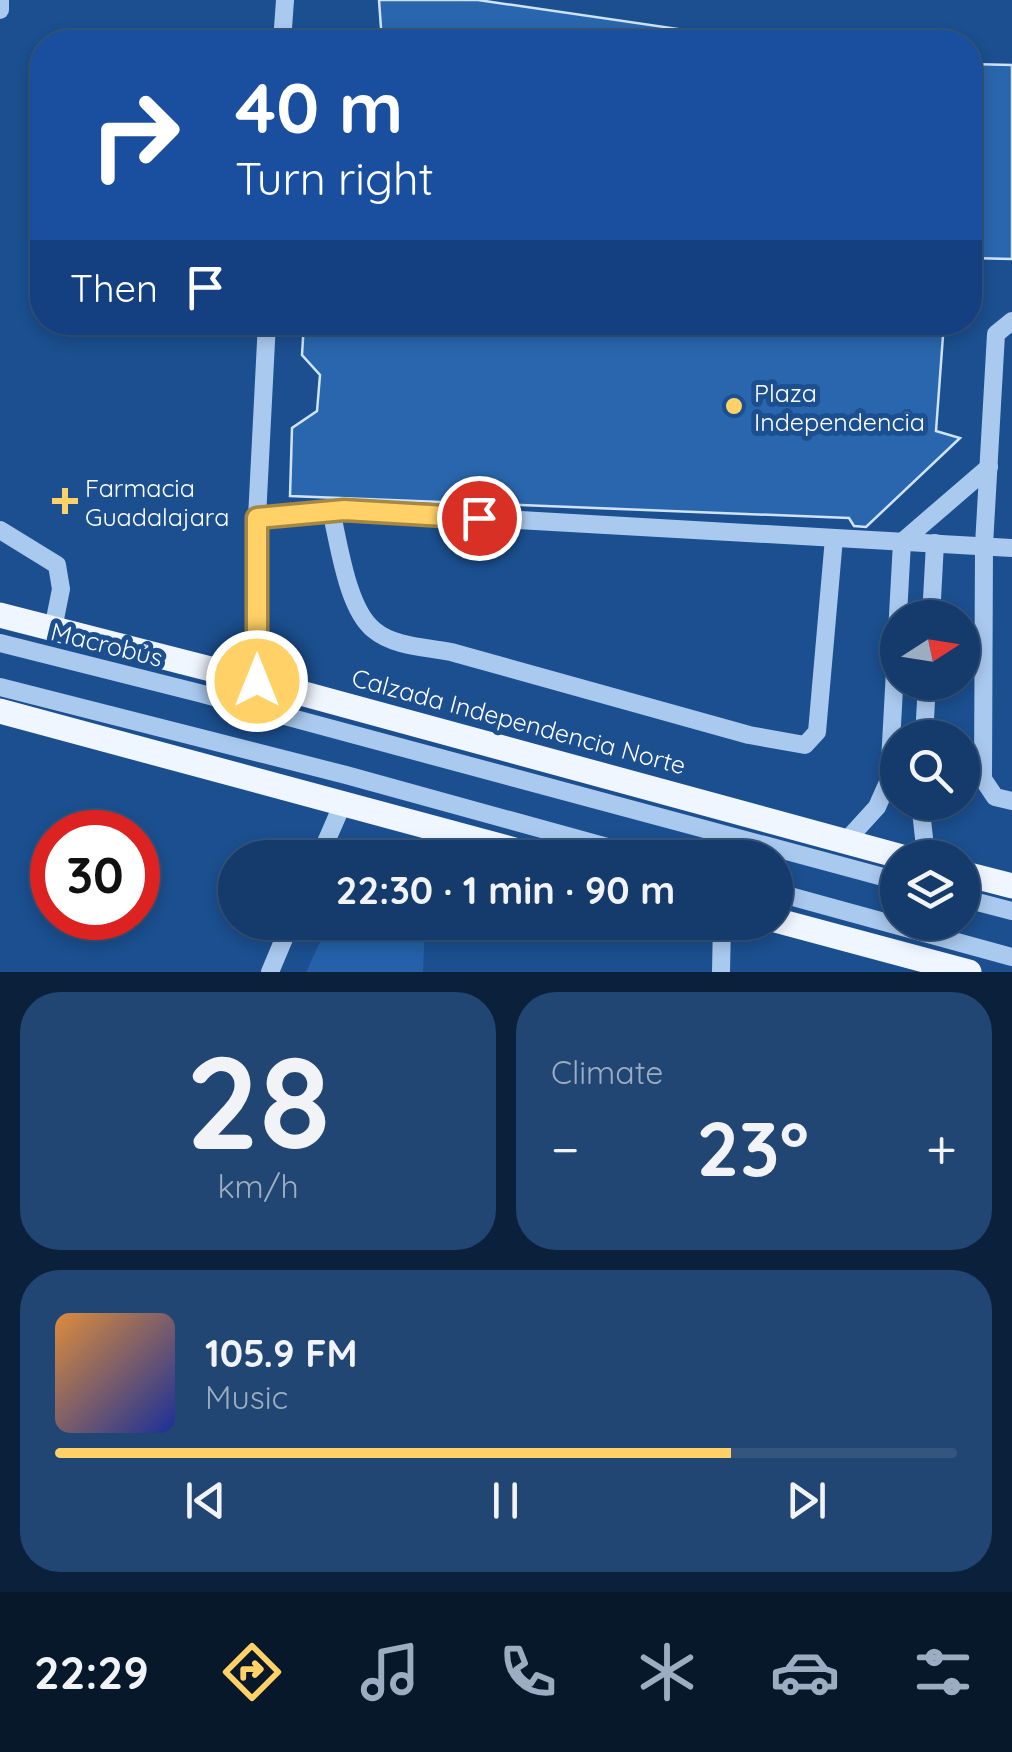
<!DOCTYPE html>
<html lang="en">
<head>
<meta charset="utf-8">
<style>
  :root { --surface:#143b6b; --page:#214673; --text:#f1f3f6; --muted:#9dadc1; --line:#33557e; --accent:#ffd166 }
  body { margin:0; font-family:Quicksand,sans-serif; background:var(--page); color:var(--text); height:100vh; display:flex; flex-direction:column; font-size:38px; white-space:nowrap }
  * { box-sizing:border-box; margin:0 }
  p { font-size:32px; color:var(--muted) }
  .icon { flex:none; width:55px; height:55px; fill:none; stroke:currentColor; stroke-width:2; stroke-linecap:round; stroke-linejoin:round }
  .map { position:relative; height:972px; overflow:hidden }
  .panel { display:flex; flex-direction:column; gap:20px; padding:20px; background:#0b203b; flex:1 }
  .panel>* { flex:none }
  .banner { position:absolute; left:30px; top:30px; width:952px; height:305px; border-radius:40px; box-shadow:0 5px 15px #0003,0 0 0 2px var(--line); background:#1a4fa0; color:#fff; overflow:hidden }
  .needle { width:65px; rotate:78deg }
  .buttons { position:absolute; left:880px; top:600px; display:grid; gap:20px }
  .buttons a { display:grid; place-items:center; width:100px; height:100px; border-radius:50%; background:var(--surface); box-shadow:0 5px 15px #0003,0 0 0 2px var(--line); font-size:50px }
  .speed { position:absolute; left:30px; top:810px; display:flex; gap:20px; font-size:50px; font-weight:700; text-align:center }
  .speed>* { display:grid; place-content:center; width:130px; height:130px; border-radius:50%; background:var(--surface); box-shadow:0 5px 15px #0003,0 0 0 2px var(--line); line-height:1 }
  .speed .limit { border:15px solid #d22; background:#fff; color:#111 }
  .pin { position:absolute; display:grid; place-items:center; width:85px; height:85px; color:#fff; margin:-42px; border:5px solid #fff; border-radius:50%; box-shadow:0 2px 10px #0007 }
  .me { position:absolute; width:110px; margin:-55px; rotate:0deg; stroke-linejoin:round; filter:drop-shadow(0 0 8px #0008) }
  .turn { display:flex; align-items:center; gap:35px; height:210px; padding:0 40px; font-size:45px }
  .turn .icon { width:130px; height:130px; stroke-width:2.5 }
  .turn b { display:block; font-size:70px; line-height:85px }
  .then { display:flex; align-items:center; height:95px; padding:0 40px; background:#0003; gap:20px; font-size:38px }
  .big { font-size:75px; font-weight:700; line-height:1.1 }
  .panel .card { flex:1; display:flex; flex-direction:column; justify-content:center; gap:15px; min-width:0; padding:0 35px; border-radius:40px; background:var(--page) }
  .panel .dial { align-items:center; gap:0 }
  .dial b { font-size:130px; line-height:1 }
  .song { display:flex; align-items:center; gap:30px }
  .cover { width:120px; height:120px; border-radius:15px; background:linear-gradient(135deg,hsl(30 70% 55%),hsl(230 70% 35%)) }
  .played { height:10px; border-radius:5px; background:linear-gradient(90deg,var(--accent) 75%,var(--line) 75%) }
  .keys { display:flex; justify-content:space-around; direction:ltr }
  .heat { display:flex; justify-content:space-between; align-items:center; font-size:55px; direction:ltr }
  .panel .tiles { flex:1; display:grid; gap:20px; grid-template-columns:1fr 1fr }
  .card:last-child { grid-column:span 2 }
  .trip { position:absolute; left:218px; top:840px; width:575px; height:100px; border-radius:50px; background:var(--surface); box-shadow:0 5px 15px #0003,0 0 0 2px var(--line); font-weight:700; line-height:100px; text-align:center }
  .tabs { display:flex; height:160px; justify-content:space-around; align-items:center; background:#08182b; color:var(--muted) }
  .tabs .icon { width:70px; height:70px }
  .tabs .on { color:var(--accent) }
  .tabs b { font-size:45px; color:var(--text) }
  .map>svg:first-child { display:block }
</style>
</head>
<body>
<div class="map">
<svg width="1012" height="972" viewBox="0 0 1012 972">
  <rect width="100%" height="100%" fill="#1b4f8f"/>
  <!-- green -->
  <polygon fill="#2461a8" points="329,923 425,923 423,972 306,972"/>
  <!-- building -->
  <g fill="#2a66ad" stroke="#cfe3fa" stroke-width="2.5">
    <polygon points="379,0 478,0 678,29 677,42 382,42"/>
    <polygon points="970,64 1012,65 1012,259 970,258"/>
    <polygon points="304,322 944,322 936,431 960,438 866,527 854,526 849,518 290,496 292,428 317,411 320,375 302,355"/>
  </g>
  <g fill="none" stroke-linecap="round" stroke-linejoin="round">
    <!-- minor -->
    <g stroke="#a9c9ee" stroke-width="18">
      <polyline points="0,10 0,0"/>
      <polyline points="282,42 285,0"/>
      <polyline points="1012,321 996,334 984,545 983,779 995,797 1012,801"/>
      <path d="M331,511C339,543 347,609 374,630C394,647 427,647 451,652L749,735L805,745L817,732L834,538"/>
      <polyline points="257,518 343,510 1012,548"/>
      <polyline points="0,530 57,565 61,589 53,629"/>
      <polyline points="931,618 935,543"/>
      <polyline points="0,643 199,693 898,881"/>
      <polyline points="257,681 257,518 267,322"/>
      <polyline points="0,687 346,775 647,858"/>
      <polyline points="924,738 927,682"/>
      <polyline points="920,802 925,847 933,858"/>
      <polyline points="846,841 877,807 889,780 902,542 989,467"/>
      <polyline points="319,858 343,803"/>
      <polyline points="775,892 1012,957"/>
      <polyline points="962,898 1012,911"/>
      <polyline points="270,972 291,922"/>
      <polyline points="721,972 722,922"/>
    </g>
    <!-- major -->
    <g stroke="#f0f6ff" stroke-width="25">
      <polyline points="0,615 257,681 906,858"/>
      <polyline points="0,711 544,858"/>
      <polyline points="962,873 1012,886"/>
      <polyline points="775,920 969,972"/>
    </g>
  </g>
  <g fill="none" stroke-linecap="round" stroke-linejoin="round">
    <defs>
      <polyline id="route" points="257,681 257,518 344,510 479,518"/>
    </defs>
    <!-- route casing -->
    <use href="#route" stroke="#a68842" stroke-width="25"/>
    <!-- route -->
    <use href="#route" stroke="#ffd166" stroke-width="18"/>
  </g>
  <!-- markers -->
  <g fill="#ffd166" stroke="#1b4f8f" stroke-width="4">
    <circle cx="734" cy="406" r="10"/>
    <path d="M60 486h10v10h10v10h-10v10h-10v-10h-10v-10h10z"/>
  </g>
  <g text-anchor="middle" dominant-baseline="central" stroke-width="10" stroke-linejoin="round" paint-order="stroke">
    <!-- poi labels -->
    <g font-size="25" fill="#fff" stroke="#1b4f8f" text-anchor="start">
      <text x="754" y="392">Plaza<tspan x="754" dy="29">Independencia</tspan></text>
      <text x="85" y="487">Farmacia<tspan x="85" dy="29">Guadalajara</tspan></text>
    </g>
    <!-- street labels -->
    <g font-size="25" fill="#fff" stroke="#1b4f8f">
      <text transform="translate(107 644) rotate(14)">Macrobús</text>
      <text transform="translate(519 721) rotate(15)">Calzada Independencia Norte</text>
    </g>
  </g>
</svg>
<div class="buttons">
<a><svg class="needle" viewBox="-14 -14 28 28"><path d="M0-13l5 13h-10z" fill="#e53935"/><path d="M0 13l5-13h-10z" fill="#9dadc1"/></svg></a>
<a><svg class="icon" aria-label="search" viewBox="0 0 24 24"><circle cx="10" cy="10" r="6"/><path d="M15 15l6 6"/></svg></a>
<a><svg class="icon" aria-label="layers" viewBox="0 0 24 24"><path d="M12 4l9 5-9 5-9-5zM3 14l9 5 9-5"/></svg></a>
</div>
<div class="speed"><div class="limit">30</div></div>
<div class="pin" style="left:479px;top:518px;background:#d93025"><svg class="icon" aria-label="arrive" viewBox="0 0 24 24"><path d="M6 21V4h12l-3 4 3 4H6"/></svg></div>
<svg class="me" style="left:257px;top:681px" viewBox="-20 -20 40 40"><circle r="17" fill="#ffd166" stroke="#fff" stroke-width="3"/><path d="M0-11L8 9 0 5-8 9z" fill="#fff"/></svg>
<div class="trip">22:30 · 1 min · 90 m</div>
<div class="banner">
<div class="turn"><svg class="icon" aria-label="right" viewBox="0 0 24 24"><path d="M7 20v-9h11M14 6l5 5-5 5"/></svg><div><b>40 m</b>Turn right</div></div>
<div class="then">Then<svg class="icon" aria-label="arrive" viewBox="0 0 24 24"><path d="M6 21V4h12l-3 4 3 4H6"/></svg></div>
</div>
</div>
<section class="panel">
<div class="tiles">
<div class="card dial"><b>28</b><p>km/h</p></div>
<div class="card"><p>Climate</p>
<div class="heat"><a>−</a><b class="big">23°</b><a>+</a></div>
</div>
<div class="card">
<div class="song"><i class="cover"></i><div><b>105.9 FM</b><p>Music</p></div></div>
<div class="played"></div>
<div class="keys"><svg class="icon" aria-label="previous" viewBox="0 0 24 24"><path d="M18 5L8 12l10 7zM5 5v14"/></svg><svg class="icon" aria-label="pause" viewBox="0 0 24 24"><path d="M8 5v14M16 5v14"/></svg><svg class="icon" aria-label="next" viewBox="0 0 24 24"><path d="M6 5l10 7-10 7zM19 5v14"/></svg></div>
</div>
</div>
</section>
<nav class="tabs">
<b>22:29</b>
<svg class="icon on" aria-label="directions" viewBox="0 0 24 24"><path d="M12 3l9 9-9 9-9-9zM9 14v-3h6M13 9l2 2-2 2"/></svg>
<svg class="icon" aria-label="music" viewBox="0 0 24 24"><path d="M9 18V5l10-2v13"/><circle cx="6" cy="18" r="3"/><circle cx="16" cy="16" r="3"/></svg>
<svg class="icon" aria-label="phone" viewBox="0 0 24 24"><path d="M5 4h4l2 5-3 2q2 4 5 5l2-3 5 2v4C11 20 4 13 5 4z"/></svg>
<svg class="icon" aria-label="climate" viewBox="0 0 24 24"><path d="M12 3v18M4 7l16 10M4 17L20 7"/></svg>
<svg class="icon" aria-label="car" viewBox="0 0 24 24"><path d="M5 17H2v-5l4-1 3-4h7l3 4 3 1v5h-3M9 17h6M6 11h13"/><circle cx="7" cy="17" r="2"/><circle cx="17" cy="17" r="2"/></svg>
<svg class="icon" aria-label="filters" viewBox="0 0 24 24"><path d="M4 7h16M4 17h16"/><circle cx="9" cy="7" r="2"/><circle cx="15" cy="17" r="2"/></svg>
</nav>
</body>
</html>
